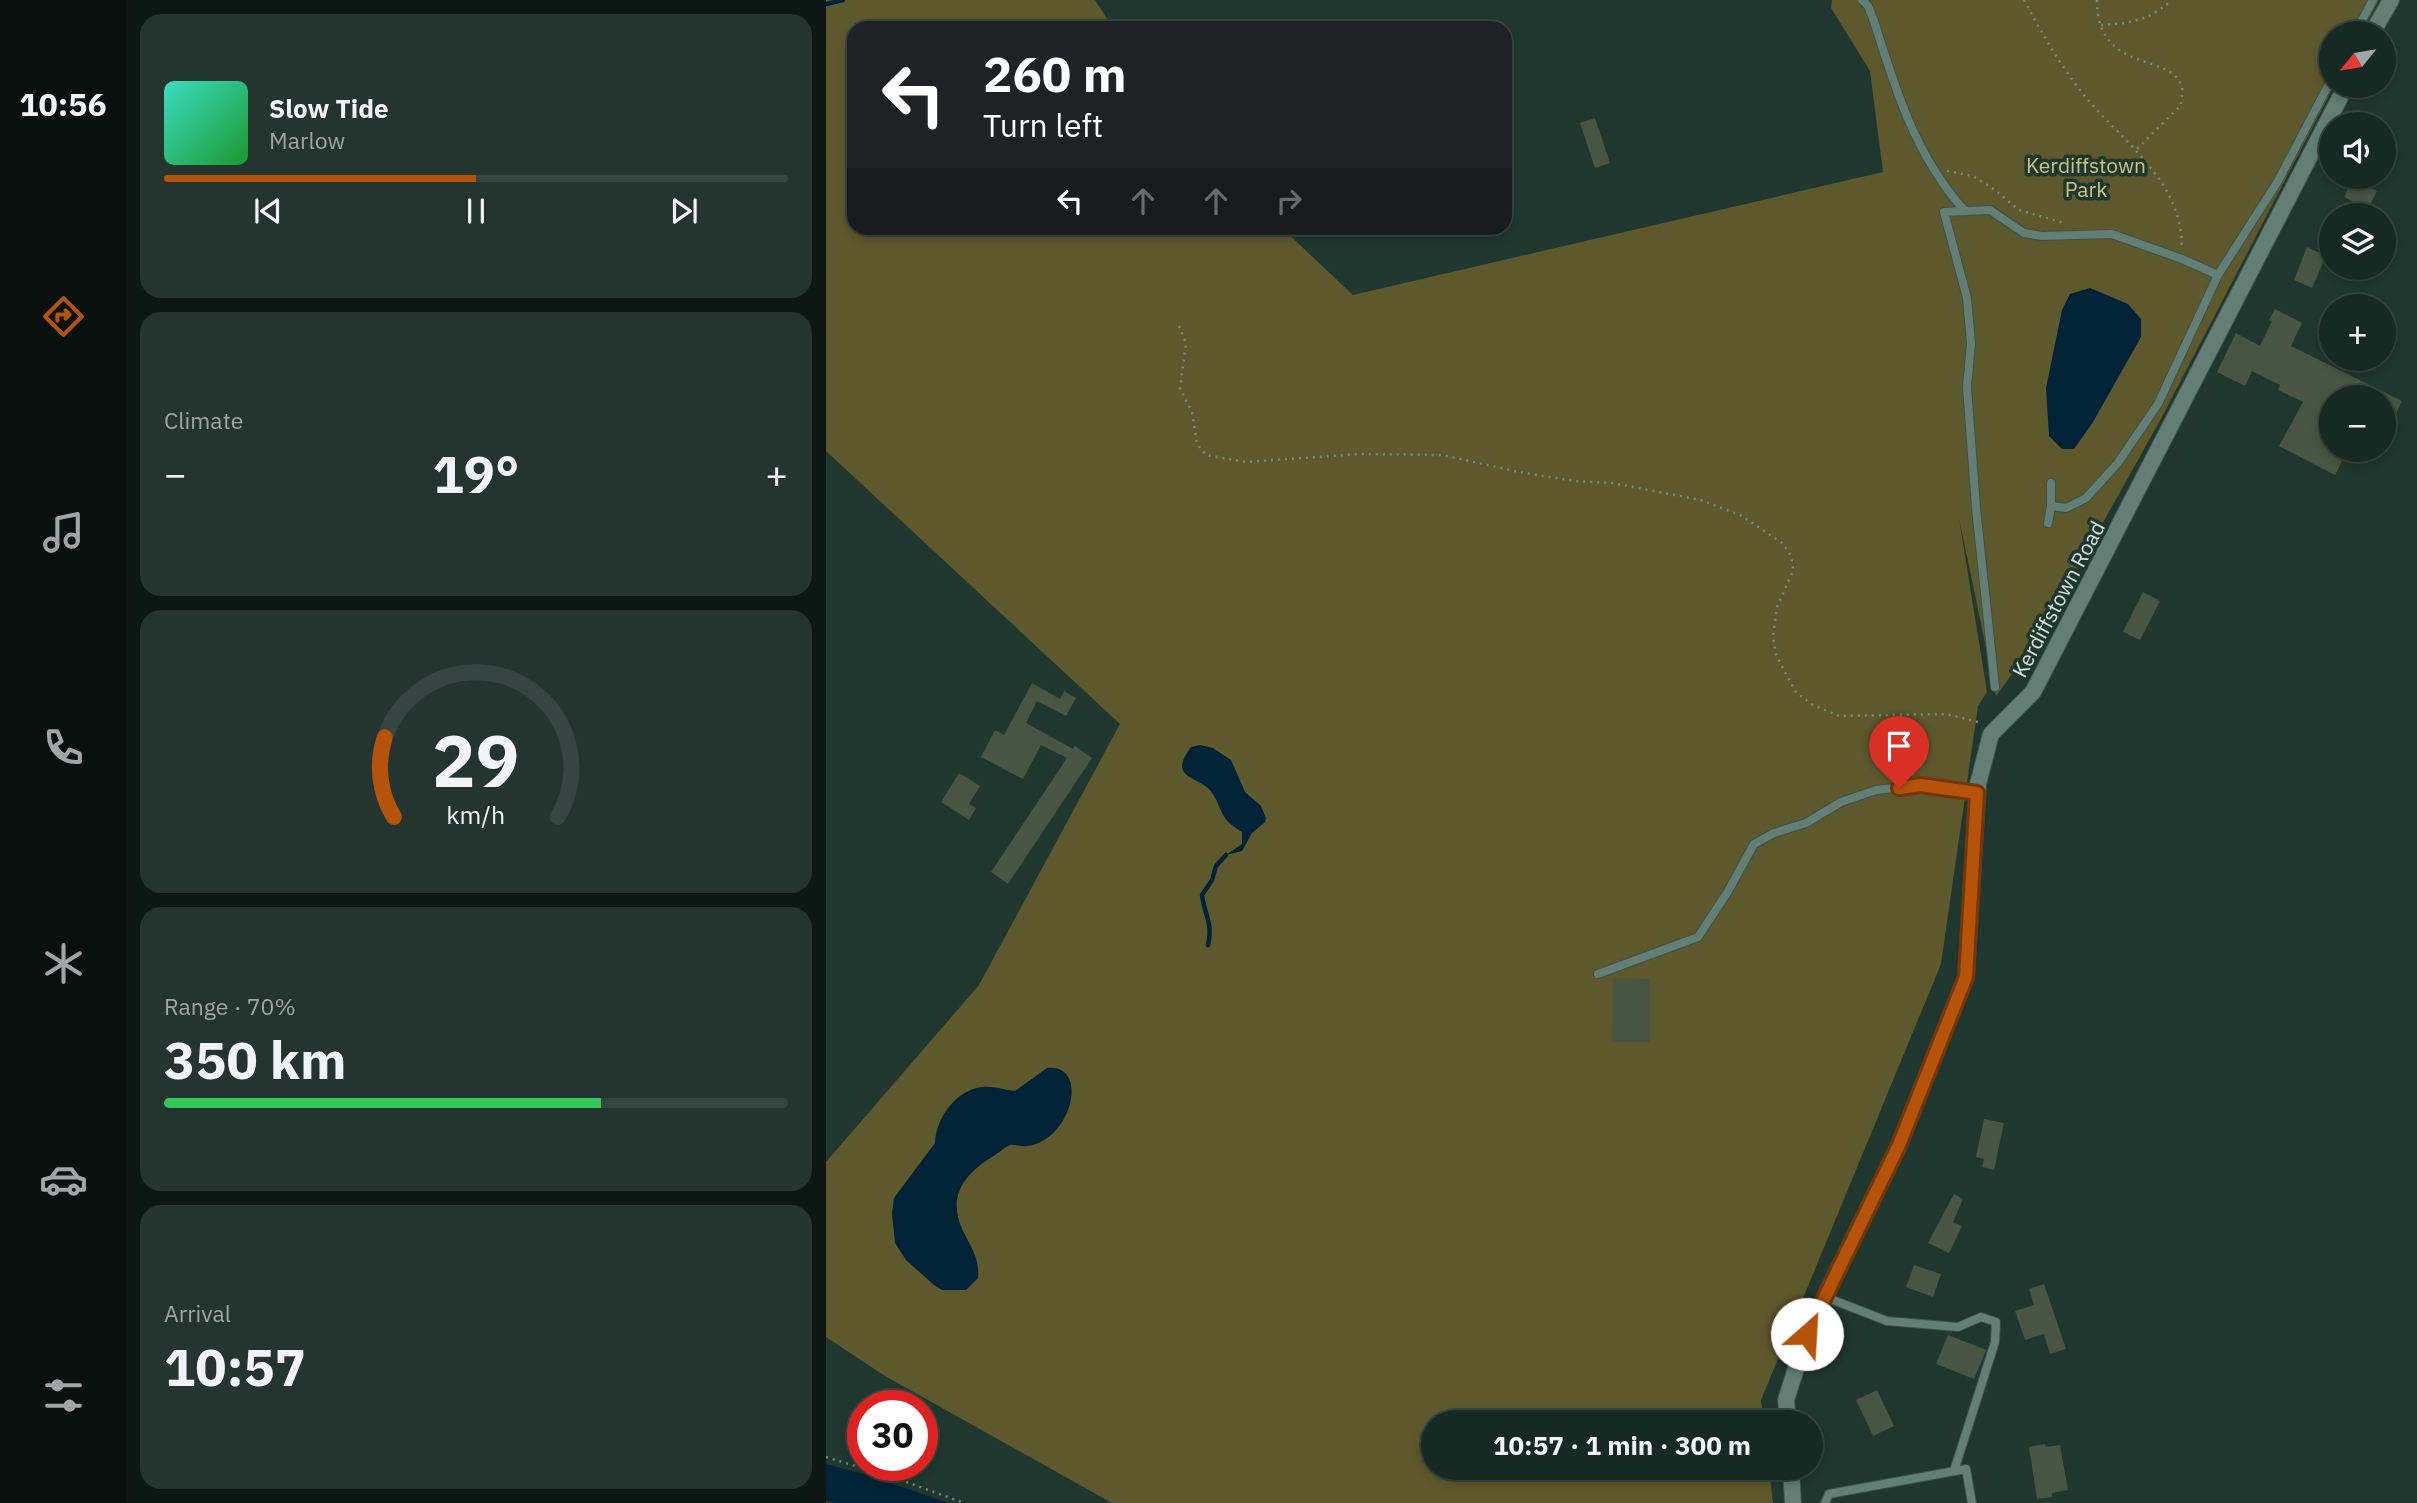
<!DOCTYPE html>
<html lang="en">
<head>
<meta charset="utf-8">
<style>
  :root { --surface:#172923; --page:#243530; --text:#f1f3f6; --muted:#9ea6a6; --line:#364541; --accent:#b45309 }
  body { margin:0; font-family:"IBM Plex Sans",sans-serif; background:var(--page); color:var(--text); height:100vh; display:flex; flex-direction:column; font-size:26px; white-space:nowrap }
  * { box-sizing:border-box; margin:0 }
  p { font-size:23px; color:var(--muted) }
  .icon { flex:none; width:38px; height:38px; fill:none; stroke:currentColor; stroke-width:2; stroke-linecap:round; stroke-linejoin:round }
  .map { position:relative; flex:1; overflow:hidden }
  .panel { display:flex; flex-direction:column; gap:14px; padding:14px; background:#0d1713; width:700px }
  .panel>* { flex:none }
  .top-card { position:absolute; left:21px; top:21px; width:665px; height:214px; border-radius:21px; box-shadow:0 4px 10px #0003,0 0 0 2px var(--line); background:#202124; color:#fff; overflow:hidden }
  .needle { width:46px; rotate:240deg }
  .controls { position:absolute; left:1493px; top:21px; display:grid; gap:14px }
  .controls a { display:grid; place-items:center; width:77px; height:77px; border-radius:50%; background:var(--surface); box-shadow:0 4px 10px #0003,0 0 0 2px var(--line); font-size:35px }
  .speed { position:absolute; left:21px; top:1390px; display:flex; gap:14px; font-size:35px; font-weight:700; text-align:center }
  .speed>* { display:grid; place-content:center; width:91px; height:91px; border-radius:50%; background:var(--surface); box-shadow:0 4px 10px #0003,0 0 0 2px var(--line); line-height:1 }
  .speed .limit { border:10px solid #d22; background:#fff; color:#111 }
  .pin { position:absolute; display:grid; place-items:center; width:60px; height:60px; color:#fff; margin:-72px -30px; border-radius:50% 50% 50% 0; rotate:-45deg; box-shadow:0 0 7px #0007 }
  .pin .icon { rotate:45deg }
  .me { position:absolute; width:77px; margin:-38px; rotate:26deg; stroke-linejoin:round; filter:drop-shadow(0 0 5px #0008) }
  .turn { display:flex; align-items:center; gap:24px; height:147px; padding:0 21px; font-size:32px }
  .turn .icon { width:91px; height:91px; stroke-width:2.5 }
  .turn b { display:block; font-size:49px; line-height:60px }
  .lanes { display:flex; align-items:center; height:66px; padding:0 21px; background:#0003; justify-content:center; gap:35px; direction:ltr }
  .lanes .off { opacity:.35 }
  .big { font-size:52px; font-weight:800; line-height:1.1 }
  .panel .tile { flex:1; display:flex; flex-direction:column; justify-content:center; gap:10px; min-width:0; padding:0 24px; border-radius:21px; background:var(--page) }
  .panel .dial { align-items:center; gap:0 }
  .dial svg { height:182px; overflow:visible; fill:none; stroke:var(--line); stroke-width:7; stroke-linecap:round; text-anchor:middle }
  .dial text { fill:var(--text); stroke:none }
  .song { display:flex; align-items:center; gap:21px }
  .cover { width:84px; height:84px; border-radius:10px; background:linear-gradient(135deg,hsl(170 70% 55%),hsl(130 70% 35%)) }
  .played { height:7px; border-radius:4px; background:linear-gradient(90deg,var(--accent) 50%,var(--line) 50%) }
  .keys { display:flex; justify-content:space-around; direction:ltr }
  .heat { display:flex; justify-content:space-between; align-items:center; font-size:38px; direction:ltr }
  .charge { height:10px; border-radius:5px; background:linear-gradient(90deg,#34c759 70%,var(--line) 0) }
  .trip { position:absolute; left:595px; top:1410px; width:402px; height:70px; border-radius:35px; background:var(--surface); box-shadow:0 4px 10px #0003,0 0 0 2px var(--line); font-weight:800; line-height:70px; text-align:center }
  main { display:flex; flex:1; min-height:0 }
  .menu { display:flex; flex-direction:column; width:126px; justify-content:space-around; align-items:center; background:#09100e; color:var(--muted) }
  .menu .icon { width:49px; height:49px }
  .menu .current { color:var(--accent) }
  .menu b { font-size:32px; color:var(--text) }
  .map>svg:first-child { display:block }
</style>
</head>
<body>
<main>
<nav class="menu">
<b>10:56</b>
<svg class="icon current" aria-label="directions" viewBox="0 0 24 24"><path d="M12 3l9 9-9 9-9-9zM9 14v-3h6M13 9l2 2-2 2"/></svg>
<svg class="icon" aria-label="music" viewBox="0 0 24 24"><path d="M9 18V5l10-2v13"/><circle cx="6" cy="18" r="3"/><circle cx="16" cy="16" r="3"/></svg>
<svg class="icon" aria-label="phone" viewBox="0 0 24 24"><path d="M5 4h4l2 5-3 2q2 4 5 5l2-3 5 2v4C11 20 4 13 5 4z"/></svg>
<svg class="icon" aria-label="climate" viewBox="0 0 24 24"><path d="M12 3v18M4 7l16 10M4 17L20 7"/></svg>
<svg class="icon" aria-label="car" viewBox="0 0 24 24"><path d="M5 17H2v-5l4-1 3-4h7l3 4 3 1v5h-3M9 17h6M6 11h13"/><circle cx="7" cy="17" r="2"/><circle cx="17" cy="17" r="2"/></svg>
<svg class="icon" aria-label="filters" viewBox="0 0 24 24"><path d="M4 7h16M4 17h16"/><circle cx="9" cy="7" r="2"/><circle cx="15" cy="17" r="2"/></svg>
</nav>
<section class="panel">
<div class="tile">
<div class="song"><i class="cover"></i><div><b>Slow Tide</b><p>Marlow</p></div></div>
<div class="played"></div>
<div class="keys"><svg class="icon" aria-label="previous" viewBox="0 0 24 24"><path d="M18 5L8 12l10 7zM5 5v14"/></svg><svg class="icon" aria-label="pause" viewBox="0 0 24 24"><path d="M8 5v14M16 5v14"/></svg><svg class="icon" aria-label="next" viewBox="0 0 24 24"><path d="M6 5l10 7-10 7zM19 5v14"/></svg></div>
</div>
<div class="tile"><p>Climate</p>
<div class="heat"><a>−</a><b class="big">19°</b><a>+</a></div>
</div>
<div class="tile dial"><svg viewBox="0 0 100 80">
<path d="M14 69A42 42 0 1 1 86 69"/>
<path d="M14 69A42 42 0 0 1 10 34" stroke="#b45309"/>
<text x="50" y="56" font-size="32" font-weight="700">29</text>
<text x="50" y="72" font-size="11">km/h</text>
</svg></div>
<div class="tile"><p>Range · 70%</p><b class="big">350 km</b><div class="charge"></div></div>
<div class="tile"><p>Arrival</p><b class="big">10:57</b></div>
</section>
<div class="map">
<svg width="1591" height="1503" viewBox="0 0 1591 1503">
  <rect width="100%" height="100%" fill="#1f372f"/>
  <!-- green -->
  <polygon fill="#5e582d" points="0,0 269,0 287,28 28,28 28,228 456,228 527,295 1057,172 1044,71 1005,8 1006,0 1553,0 1535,33 1505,33 1505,86 1508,86 1336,417 1213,637 1170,696 1133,518 1161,692 1152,706 1115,964 935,1400 938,1423 607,1423 607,1468 943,1468 947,1503 286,1503 59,1376 0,1337 0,1162 153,985 294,724 0,451"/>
  <!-- water -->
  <g fill="#012337">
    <polygon points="1264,288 1302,304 1315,319 1315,337 1267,422 1248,449 1236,449 1223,436 1220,388 1236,310 1244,294"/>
    <path d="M374,745L387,748L405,760L419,792L435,806L440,818L439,822L426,833L416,851L400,855L416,844V832C410,828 403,824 399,818C393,809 390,795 382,788C367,775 343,777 365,747Z"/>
    <path d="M221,1068C265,1064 245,1141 201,1146C195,1147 190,1144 184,1145C177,1148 173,1153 166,1157C137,1175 121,1197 137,1231C145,1247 154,1259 152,1278L140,1290H116L108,1285L80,1260L69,1243L66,1213L68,1198L109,1143C110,1118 130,1090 156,1087C168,1086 178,1090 189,1091Z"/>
    <polygon points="0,1464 44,1476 122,1503 11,1503 0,1500"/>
  </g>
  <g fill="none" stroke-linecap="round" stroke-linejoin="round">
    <!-- stream -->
    <g stroke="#012337" stroke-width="4.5">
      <polyline points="0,4 17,0"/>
      <path d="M382,945C387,922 379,917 376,895L386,880L390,866L400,855"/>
    </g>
  </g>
  <!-- building -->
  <g fill="#485542">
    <polygon points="769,118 784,163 769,168 754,123"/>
    <polygon points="1528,177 1551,177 1545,188 1551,191 1542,209 1518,197"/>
    <polygon points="1481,247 1500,256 1486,288 1468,280"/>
    <polygon points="1449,309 1476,323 1465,346 1576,401 1558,439 1558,397 1505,397 1505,450 1522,450 1509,475 1453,446 1477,402 1452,390 1454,385 1426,371 1419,386 1391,372 1410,333 1434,346 1446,321 1443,320"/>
    <polygon points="1317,592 1334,601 1314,640 1297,632"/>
    <polygon points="206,683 234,699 238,691 250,698 240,716 211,701 200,723 247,749 249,746 266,758 182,884 165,872 241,758 215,745 197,779 155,757 169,730 178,735"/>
    <polygon points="133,773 154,786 143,804 150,808 143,820 115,802"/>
    <polygon points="787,978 824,979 824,1042 786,1042"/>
    <polygon points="1158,1119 1178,1123 1168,1170 1156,1167 1158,1159 1150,1157"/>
    <polygon points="1128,1194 1137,1199 1127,1222 1136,1226 1123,1253 1102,1243"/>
    <polygon points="1088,1265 1115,1274 1107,1297 1080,1287"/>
    <polygon points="1218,1284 1240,1349 1224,1354 1218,1334 1199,1340 1189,1311 1208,1305 1203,1289"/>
    <polygon points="1122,1335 1160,1350 1148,1379 1110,1364"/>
    <polygon points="1051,1390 1068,1426 1047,1436 1030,1400"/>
    <polygon points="1219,1444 1220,1447 1234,1445 1242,1490 1226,1493 1226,1497 1211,1499 1203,1447"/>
  </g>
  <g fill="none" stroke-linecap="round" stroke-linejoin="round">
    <defs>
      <g id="lane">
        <path d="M1036,0L1042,6L1048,21C1069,89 1090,157 1139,211"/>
        <polyline points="1529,33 1547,0"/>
        <polyline points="1225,506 1240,508 1260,498 1291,464 1332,404 1392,275 1452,181 1505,80"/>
        <polyline points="1222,523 1225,506 1225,483"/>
        <polyline points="1169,687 1150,508 1141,387 1145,343 1141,298 1118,212 1164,210 1198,233 1216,236 1286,234 1356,259 1392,275"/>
        <polyline points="772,974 872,937 901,893 928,844 948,833 980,823 1015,802 1050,790 1095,785 1151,793"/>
        <polyline points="999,1297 1061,1321 1132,1327 1155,1317 1170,1322 1169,1342 1128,1471"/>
        <polyline points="999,1503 1003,1494 1140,1469 1146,1503"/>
      </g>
      <g id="street">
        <polyline points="1546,33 1565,0"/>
        <polyline points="962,1423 960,1400 981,1334 1073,1145 1140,977 1152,784 1165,734 1207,692 1520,86"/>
        <polyline points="965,1468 967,1503"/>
      </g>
    </defs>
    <!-- lane casing -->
    <use href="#lane" stroke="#3c524a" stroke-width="10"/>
    <!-- street casing -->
    <use href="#street" stroke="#3c524a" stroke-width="18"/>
    <!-- path -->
    <g stroke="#768a83" stroke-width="2.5" stroke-dasharray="2 5" stroke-linecap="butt">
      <path d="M1198,0C1217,35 1236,69 1262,100C1300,144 1355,182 1356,246"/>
      <path d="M1271,0C1271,76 1347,51 1356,88C1357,93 1355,100 1355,105L1311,149"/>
      <path d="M1275,25C1306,23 1322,21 1346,0"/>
      <polyline points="1121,171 1147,176 1169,190 1193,210 1238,223"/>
      <polyline points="353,326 360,343 354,389 366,412 371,444 380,455 420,462 534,454 616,455 693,472 749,481 786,483 875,500 916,516 956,543 964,554 967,565 966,573 951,607 947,636 950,655 970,692 985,704 1013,716 1120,714 1156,723"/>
      <polyline points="0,1457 72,1479 138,1503"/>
    </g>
    <!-- lane -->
    <use href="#lane" stroke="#637e74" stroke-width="8"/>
    <!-- street -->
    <use href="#street" stroke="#637e74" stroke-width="16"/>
  </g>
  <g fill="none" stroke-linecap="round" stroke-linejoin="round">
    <defs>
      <polyline id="route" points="981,1334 1073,1145 1140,977 1151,793 1095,785 1073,788"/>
    </defs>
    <!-- route casing -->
    <use href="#route" stroke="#753606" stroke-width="18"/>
    <!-- route -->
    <use href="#route" stroke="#b45309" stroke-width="12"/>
  </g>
  <g text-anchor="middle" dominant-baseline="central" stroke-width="7" stroke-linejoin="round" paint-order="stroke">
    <!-- park labels -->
    <g font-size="21" fill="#cec479" stroke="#1f372f">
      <text x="1260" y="165">Kerdiffstown<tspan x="1260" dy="24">Park</tspan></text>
    </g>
    <!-- street labels -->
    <g font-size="21" fill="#d4e2dc" stroke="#1f372f">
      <text transform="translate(1232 599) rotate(-62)">Kerdiffstown Road</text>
    </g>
  </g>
</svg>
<div class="controls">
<a><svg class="needle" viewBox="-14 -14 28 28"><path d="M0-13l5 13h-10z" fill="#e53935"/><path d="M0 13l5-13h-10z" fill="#9ea6a6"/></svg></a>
<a><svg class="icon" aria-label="sound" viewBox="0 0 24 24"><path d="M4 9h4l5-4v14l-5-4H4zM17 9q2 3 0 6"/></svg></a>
<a><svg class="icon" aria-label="layers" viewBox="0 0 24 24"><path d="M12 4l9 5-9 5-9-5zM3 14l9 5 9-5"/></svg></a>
<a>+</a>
<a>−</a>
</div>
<div class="speed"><div class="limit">30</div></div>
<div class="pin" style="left:1073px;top:788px;background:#d93025"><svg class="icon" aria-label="arrive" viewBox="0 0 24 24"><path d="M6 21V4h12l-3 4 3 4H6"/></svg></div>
<svg class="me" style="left:981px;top:1334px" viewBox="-20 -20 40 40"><circle r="19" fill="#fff"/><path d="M0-13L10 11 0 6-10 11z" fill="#b45309"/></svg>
<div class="trip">10:57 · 1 min · 300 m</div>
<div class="top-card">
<div class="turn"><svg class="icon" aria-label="left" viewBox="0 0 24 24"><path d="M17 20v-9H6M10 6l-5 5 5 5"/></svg><div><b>260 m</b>Turn left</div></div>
<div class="lanes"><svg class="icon" aria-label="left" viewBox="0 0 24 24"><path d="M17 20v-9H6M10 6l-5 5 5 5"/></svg><svg class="icon off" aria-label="ahead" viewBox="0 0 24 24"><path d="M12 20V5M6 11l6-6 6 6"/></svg><svg class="icon off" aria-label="ahead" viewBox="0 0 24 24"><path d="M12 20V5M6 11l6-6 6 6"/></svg><svg class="icon off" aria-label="right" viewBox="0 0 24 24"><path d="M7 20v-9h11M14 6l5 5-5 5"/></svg></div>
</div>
</div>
</main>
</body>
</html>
